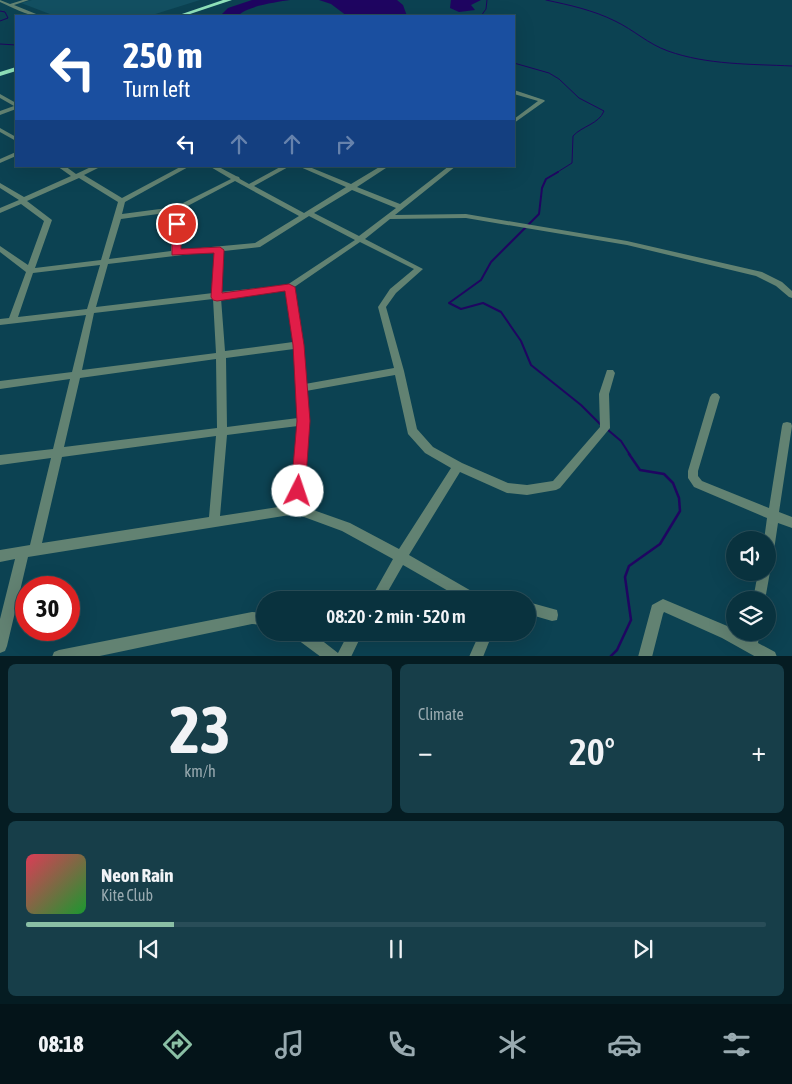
<!DOCTYPE html>
<html lang="en">
<head>
<meta charset="utf-8">
<style>
  :root { --surface:#09323e; --page:#173e49; --text:#f1f3f6; --muted:#99aab0; --line:#294d58; --accent:#8abfa5 }
  body { margin:0; font-family:"Asap Condensed",sans-serif; background:var(--page); color:var(--text); height:100vh; display:flex; flex-direction:column; font-size:19px; white-space:nowrap }
  * { box-sizing:border-box; margin:0 }
  p { font-size:16px; color:var(--muted) }
  .icon { flex:none; width:28px; height:28px; fill:none; stroke:currentColor; stroke-width:2; stroke-linecap:round; stroke-linejoin:round }
  .map { position:relative; height:656px; overflow:hidden }
  .details { display:flex; flex-direction:column; gap:8px; padding:8px; background:#051c22; flex:1 }
  .details>* { flex:none }
  .banner { position:absolute; left:15px; top:15px; width:500px; height:152px; border-radius:0px; box-shadow:0 5px 20px #0002,0 0 0 1px var(--line); background:#1a4fa0; color:#fff; overflow:hidden }
  .tools { position:absolute; left:726px; top:531px; display:grid; gap:10px }
  .tools a { display:grid; place-items:center; width:50px; height:50px; border-radius:50%; background:var(--surface); box-shadow:0 5px 20px #0002,0 0 0 1px var(--line); font-size:25px }
  .speed { position:absolute; left:15px; top:576px; display:flex; gap:10px; font-size:25px; font-weight:700; text-align:center }
  .speed>* { display:grid; place-content:center; width:65px; height:65px; border-radius:50%; background:var(--surface); box-shadow:0 5px 20px #0002,0 0 0 1px var(--line); line-height:1 }
  .speed .limit { border:8px solid #d22; background:#fff; color:#111 }
  .pin { position:absolute; display:grid; place-items:center; width:42px; height:42px; color:#fff; margin:-21px; border:2px solid #fff; border-radius:50%; box-shadow:0 1px 5px #0007 }
  .me { position:absolute; width:55px; margin:-28px; rotate:4deg; stroke-linejoin:round; filter:drop-shadow(0 0 4px #0008) }
  .turn { display:flex; align-items:center; gap:18px; height:105px; padding:0 25px; font-size:22px }
  .turn .icon { width:65px; height:65px; stroke-width:2.5 }
  .turn b { display:block; font-size:35px; line-height:42px }
  .lanes { display:flex; align-items:center; height:48px; padding:0 25px; background:#0003; justify-content:center; gap:25px; direction:ltr }
  .lanes .off { opacity:.35 }
  .big { font-size:38px; font-weight:600; line-height:1.1 }
  .details .tile { flex:1; display:flex; flex-direction:column; justify-content:center; gap:8px; min-width:0; padding:0 18px; border-radius:8px; background:var(--page) }
  .details .dial { align-items:center; gap:0 }
  .dial b { font-size:65px; line-height:1 }
  .song { display:flex; align-items:center; gap:15px }
  .cover { width:60px; height:60px; border-radius:8px; background:linear-gradient(135deg,hsl(350 70% 55%),hsl(130 70% 35%)) }
  .played { height:5px; border-radius:2px; background:linear-gradient(90deg,var(--accent) 20%,var(--line) 20%) }
  .keys { display:flex; justify-content:space-around; direction:ltr }
  .heat { display:flex; justify-content:space-between; align-items:center; font-size:28px; direction:ltr }
  .details .tiles { flex:1; display:grid; gap:8px; grid-template-columns:1fr 1fr }
  .tile:last-child { grid-column:span 2 }
  .trip { position:absolute; left:256px; top:591px; width:280px; height:50px; border-radius:25px; background:var(--surface); box-shadow:0 5px 20px #0002,0 0 0 1px var(--line); font-weight:600; line-height:50px; text-align:center }
  .tab-bar { display:flex; height:80px; justify-content:space-around; align-items:center; background:#041419; color:var(--muted) }
  .tab-bar .icon { width:35px; height:35px }
  .tab-bar .on { color:var(--accent) }
  .tab-bar b { font-size:22px; color:var(--text) }
  .map>svg:first-child { display:block }
</style>
</head>
<body>
<div class="map">
<svg width="792" height="657" viewBox="0 0 792 657">
  <rect width="100%" height="100%" fill="#0c4252"/>
  <!-- built -->
  <polygon fill="#135062" points="32,0 200,0 149,16 55,16 21,3"/>
  <!-- water -->
  <g fill="#1f0561">
    <path d="M252,0H290C277,2 246,6 238,16H220L228,8Z"/>
    <polygon points="319,0 397,0 403,5 407,16 347,16 331,4"/>
    <polygon points="451,0 481,0 471,5 475,10 459,12 450,8"/>
  </g>
  <g fill="none" stroke-linecap="round" stroke-linejoin="round">
    <!-- stream-far2 -->
    <g stroke="#1f0561" stroke-width="1">
      <path d="M546,0C569,5 593,10 615,21C634,30 648,44 668,51C707,65 751,64 792,66"/>
      <polyline points="0,11 5,12 8,18 0,21"/>
      <polyline points="481,16 486,9 487,0"/>
      <polyline points="0,44 16,45"/>
      <path d="M514,63L549,73L559,79L579,98L604,111C599,124 582,126 573,136L572,163L556,173"/>
    </g>
    <!-- stream-far1 -->
    <g stroke="#1f0561" stroke-width="2">
      <polyline points="558,172 546,179 542,188 539,214 491,262 481,280 449,303 461,309 483,303 501,312 521,341 531,365 581,405 600,424"/>
      <polyline points="608,430 621,441 630,455"/>
    </g>
    <!-- stream -->
    <polyline stroke="#1f0561" stroke-width="2.5" points="610,657 617,650 631,620 625,577 629,566 660,544 680,511 679,498 673,483 664,474 640,470 629,454"/>
    <!-- minor -->
    <g fill="#628272" fill-rule="evenodd">
      <path d="M0,0L10,4L23,0H29L14,5L41,16C28,17 12,7 0,2Z"/>
      <polygon points="514,90 544,100 545,101 514,123 514,119 538,101 514,94"/>
      <polygon points="0,94 16,103 16,109 0,115 0,111 14,106 0,98"/>
      <polygon points="0,128 16,137 16,141 0,132"/>
      <polygon points="16,152 16,156 0,163 0,159"/>
      <path d="M57,166H65L76,174L93,166H102L84,175L122,198L182,166H190L125,202L122,214L175,207L231,179L209,166H217L236,176L239,177L240,179L249,184L282,166H290L254,186L304,213L346,187L298,166H307L351,184L381,166H389L357,187L400,204L449,166H456L395,215L466,214L627,241L762,272L782,282L792,291V298L789,297L776,286L756,276L627,245L466,218L390,219L365,239L423,269L396,293L386,307L404,371L417,429L433,447L462,463L508,483L527,485L553,481L600,427L599,394L607,370H613L615,373L609,394L610,428L560,488L556,490L527,495L507,493L460,472L409,555L480,596L482,600H464L403,565L383,600H370L393,559L342,531L296,514L28,557L7,646L5,651L0,653V619L15,559L0,562V550L30,545L51,458L0,465V455L53,449L70,379L0,389V381L72,372L86,315L0,325V319L9,318L26,272L0,252V246L28,265L44,221L21,204L0,213V208L19,200L0,188V183L24,197L71,176ZM79,178L118,202L101,260L35,268L52,220L27,201ZM235,181L299,216L255,243L179,250L180,210ZM352,190L396,208L359,236L314,213ZM173,212L171,251L109,259L121,219ZM309,216L355,240L287,285L221,292L224,251L260,247ZM360,242L414,269L390,289L378,307L394,368L305,384L302,345L293,288ZM216,251L213,293L96,307L108,264ZM100,265L87,309L18,317L33,273ZM285,290L293,342L225,351L221,298ZM213,299L216,353L82,370L94,313ZM294,349L298,418L227,427L226,358ZM216,359L217,428L64,447L80,378ZM395,375L408,434L425,453L451,468L399,549L350,523L302,506L308,421L306,391ZM298,426L291,505L220,516L227,435ZM216,436L209,517L42,543L62,457Z"/>
      <polygon points="715,393 718,394 720,397 698,471 698,476 702,481 769,508 782,426 783,423 787,422 791,423 792,426 779,512 792,517 792,528 778,523 774,550 772,554 768,556 768,540 764,540 767,518 694,487 688,478 688,471 710,397 712,394"/>
      <polygon points="768,567 770,572 765,600 753,600 758,572 768,572"/>
      <polygon points="663,599 732,628 735,630 735,632 739,632 746,636 746,632 760,632 758,643 775,652 777,657 756,657 722,638 664,612 663,614 652,657 638,657 652,605"/>
      <polygon points="528,602 557,610 558,615 557,620 552,621 528,614"/>
      <polygon points="252,612 265,613 265,625 252,624 95,657 52,657 54,652 59,650"/>
      <polygon points="293,632 311,632 338,653 349,632 363,632 351,657 321,657 294,637"/>
      <polygon points="480,632 493,632 483,657 469,657"/>
    </g>
    <!-- highway -->
    <g fill="#8fe2ba" fill-rule="evenodd">
      <polygon points="223,0 232,0 184,16 176,16"/>
      <polygon points="16,67 16,71 0,76 0,72"/>
    </g>
  </g>
  <!-- route -->
  <polygon fill="#e11d48" stroke="#92132f" points="177,221 181,224 181,249 220,247 224,250 222,293 289,284 295,287 304,345 310,421 305,491 303,496 298,497 293,496 291,491 297,421 293,345 285,291 217,301 213,300 211,297 214,253 172,255 172,224"/>
</svg>
<div class="tools">
<a><svg class="icon" aria-label="sound" viewBox="0 0 24 24"><path d="M4 9h4l5-4v14l-5-4H4zM17 9q2 3 0 6"/></svg></a>
<a><svg class="icon" aria-label="layers" viewBox="0 0 24 24"><path d="M12 4l9 5-9 5-9-5zM3 14l9 5 9-5"/></svg></a>
</div>
<div class="speed"><div class="limit">30</div></div>
<div class="pin" style="left:177px;top:224px;background:#d93025"><svg class="icon" aria-label="arrive" viewBox="0 0 24 24"><path d="M6 21V4h12l-3 4 3 4H6"/></svg></div>
<svg class="me" style="left:298px;top:491px" viewBox="-20 -20 40 40"><circle r="19" fill="#fff"/><path d="M0-13L10 11 0 6-10 11z" fill="#e11d48"/></svg>
<div class="trip">08:20 · 2 min · 520 m</div>
<div class="banner">
<div class="turn"><svg class="icon" aria-label="left" viewBox="0 0 24 24"><path d="M17 20v-9H6M10 6l-5 5 5 5"/></svg><div><b>250 m</b>Turn left</div></div>
<div class="lanes"><svg class="icon" aria-label="left" viewBox="0 0 24 24"><path d="M17 20v-9H6M10 6l-5 5 5 5"/></svg><svg class="icon off" aria-label="ahead" viewBox="0 0 24 24"><path d="M12 20V5M6 11l6-6 6 6"/></svg><svg class="icon off" aria-label="ahead" viewBox="0 0 24 24"><path d="M12 20V5M6 11l6-6 6 6"/></svg><svg class="icon off" aria-label="right" viewBox="0 0 24 24"><path d="M7 20v-9h11M14 6l5 5-5 5"/></svg></div>
</div>
</div>
<section class="details">
<div class="tiles">
<div class="tile dial"><b>23</b><p>km/h</p></div>
<div class="tile"><p>Climate</p>
<div class="heat"><a>−</a><b class="big">20°</b><a>+</a></div>
</div>
<div class="tile">
<div class="song"><i class="cover"></i><div><b>Neon Rain</b><p>Kite Club</p></div></div>
<div class="played"></div>
<div class="keys"><svg class="icon" aria-label="previous" viewBox="0 0 24 24"><path d="M18 5L8 12l10 7zM5 5v14"/></svg><svg class="icon" aria-label="pause" viewBox="0 0 24 24"><path d="M8 5v14M16 5v14"/></svg><svg class="icon" aria-label="next" viewBox="0 0 24 24"><path d="M6 5l10 7-10 7zM19 5v14"/></svg></div>
</div>
</div>
</section>
<nav class="tab-bar">
<b>08:18</b>
<svg class="icon on" aria-label="directions" viewBox="0 0 24 24"><path d="M12 3l9 9-9 9-9-9zM9 14v-3h6M13 9l2 2-2 2"/></svg>
<svg class="icon" aria-label="music" viewBox="0 0 24 24"><path d="M9 18V5l10-2v13"/><circle cx="6" cy="18" r="3"/><circle cx="16" cy="16" r="3"/></svg>
<svg class="icon" aria-label="phone" viewBox="0 0 24 24"><path d="M5 4h4l2 5-3 2q2 4 5 5l2-3 5 2v4C11 20 4 13 5 4z"/></svg>
<svg class="icon" aria-label="climate" viewBox="0 0 24 24"><path d="M12 3v18M4 7l16 10M4 17L20 7"/></svg>
<svg class="icon" aria-label="car" viewBox="0 0 24 24"><path d="M5 17H2v-5l4-1 3-4h7l3 4 3 1v5h-3M9 17h6M6 11h13"/><circle cx="7" cy="17" r="2"/><circle cx="17" cy="17" r="2"/></svg>
<svg class="icon" aria-label="filters" viewBox="0 0 24 24"><path d="M4 7h16M4 17h16"/><circle cx="9" cy="7" r="2"/><circle cx="15" cy="17" r="2"/></svg>
</nav>
</body>
</html>
